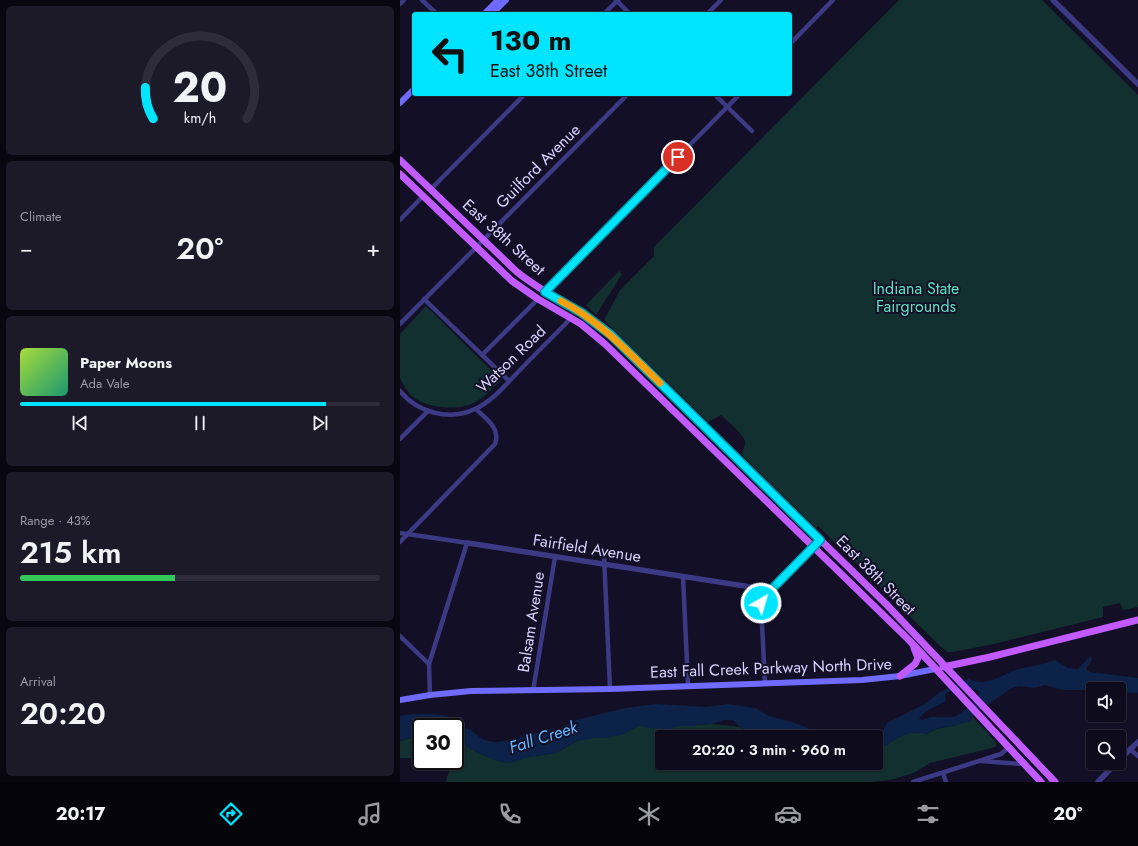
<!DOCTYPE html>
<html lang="en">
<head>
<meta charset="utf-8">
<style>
  :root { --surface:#0e0b1c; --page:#1c1929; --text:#f1f3f6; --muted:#9b9ba3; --line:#2e2b3b; --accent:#00e5ff }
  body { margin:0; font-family:Jost,sans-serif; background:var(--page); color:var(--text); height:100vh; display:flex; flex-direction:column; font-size:15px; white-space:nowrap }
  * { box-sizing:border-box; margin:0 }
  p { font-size:13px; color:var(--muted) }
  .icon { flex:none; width:22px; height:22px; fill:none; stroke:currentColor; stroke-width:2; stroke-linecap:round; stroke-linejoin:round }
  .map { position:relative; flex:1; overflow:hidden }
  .panel { display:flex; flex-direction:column; gap:6px; padding:6px; background:#08060f; width:400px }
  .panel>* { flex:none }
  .top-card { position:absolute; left:12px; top:12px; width:380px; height:84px; border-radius:4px; box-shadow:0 1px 3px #0004,0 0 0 1px var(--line); background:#00e5ff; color:#111; overflow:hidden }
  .tools { position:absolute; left:686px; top:682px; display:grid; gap:8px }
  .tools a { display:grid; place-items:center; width:40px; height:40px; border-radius:4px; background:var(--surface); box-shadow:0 1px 3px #0004,0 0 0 1px var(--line); font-size:20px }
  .speed { position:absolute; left:12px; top:718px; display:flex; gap:8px; font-size:20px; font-weight:700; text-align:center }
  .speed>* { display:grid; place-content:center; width:52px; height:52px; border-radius:50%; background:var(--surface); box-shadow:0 1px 3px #0004,0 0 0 1px var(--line); line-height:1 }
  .speed .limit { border:2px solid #111; border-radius:6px; background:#fff; color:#111 }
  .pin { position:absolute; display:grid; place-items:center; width:34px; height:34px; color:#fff; margin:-17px; border:2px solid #fff; border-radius:50%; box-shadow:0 1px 4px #0007 }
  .me { position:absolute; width:44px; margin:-22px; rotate:38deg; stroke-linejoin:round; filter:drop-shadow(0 0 3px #0008) }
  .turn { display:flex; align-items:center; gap:14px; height:84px; padding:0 12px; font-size:18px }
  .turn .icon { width:52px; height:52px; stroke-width:2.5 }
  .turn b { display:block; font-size:28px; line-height:34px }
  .big { font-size:30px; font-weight:600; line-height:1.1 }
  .panel .widget { flex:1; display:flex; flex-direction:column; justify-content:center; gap:6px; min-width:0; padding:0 14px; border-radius:6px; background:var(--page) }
  .panel .dial { align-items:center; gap:0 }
  .dial svg { height:104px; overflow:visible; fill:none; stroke:var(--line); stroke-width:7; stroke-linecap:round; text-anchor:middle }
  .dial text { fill:var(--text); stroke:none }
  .song { display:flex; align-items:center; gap:12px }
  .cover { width:48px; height:48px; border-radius:6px; background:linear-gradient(135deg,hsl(80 70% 55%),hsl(160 70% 35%)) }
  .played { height:4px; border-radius:2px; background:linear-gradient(90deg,var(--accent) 85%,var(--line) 85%) }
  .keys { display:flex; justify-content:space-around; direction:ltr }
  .heat { display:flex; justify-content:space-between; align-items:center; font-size:22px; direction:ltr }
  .charge { height:6px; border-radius:3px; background:linear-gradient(90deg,#34c759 43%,var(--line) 0) }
  .trip { position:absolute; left:255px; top:730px; width:228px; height:40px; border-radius:4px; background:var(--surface); box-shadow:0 1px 3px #0004,0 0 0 1px var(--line); font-weight:600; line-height:40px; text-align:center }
  .menu { display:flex; height:64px; justify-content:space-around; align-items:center; background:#06040b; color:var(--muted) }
  .menu .icon { width:28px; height:28px }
  .menu .active { color:var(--accent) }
  .menu b { font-size:18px; color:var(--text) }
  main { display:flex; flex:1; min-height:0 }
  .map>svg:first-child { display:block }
</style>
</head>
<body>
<main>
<section class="panel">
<div class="widget dial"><svg viewBox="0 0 100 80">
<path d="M14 69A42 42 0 1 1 86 69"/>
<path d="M14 69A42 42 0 0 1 8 45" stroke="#00e5ff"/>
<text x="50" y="56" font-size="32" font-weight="700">20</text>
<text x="50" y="72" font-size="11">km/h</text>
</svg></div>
<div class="widget"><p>Climate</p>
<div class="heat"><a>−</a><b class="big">20°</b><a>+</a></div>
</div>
<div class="widget">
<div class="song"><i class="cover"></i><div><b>Paper Moons</b><p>Ada Vale</p></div></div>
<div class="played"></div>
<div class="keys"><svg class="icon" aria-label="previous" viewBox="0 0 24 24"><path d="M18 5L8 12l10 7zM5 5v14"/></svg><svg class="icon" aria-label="pause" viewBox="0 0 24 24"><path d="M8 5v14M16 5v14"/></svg><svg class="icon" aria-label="next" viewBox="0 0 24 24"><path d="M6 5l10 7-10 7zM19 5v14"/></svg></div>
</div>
<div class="widget"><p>Range · 43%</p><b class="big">215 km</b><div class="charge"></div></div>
<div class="widget"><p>Arrival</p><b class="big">20:20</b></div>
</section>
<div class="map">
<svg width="738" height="782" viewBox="0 0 738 782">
  <rect width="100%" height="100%" fill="#130f26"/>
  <!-- green -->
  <g fill="#12302f">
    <path d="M499,0H642L738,95V607L723,610L720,603L703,607V617L594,644L553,652H548L541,647L418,526L416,528L342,455C343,451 345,447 345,442C344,434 327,421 321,415L308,422L204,320L220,290L254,256V247Z"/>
    <polygon points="219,271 222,274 196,315 186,305"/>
    <path d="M26,306L101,380C92,389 81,401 69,405C53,410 25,408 12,396C7,391 3,385 0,378V334Z"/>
    <path d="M572,716L596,742V747L530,763L514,773L490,780L471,782H46L49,771C54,771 55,768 56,764C53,757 55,750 58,744L65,745L74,751L98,761L109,763L129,757L156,753L177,741L192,738H205L223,734L240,725L249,728L312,724L340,727L366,737H262V763H476V751C496,741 504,728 527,734C535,728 542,728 552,726C558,725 563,722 571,721Z"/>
    <polygon points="18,736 21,736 21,758 0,758 0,741"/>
  </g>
  <!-- water -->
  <path fill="#0c2248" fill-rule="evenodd" d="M690,656L692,660L686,669L690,672L738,678V693L719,692V689H693V691L688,690H662L645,685L634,688L618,686L610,689L571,717V721C564,722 559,725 552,726C541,728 536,727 527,734C504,728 496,741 476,751V737H366L340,727L333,720H325L312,724H303L290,726H277L272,729L249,728L240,725L224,734L205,738H192L177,741L156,753L129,757L109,763L98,761L74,751L65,745L55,743V727H21V736L9,738L0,741V716C10,714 44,712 52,719C54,721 54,724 57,726C61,728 66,728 69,729C76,733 80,739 88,741C112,746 136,728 160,729L165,725L176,720L225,708L257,704L306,707L328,704L355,708L369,716L395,723L417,732L435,736L455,734L466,737L482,732L487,723L525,704L540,692L568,679C573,681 578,682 583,682C594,681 603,675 613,671C626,666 641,666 655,660L668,668L678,669C683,665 685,660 690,656ZM567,689H575L579,692V695L565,710L554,717H531L522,720L519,718L525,712L546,701L545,696L547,692Z"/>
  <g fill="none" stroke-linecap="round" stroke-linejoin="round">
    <!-- minor -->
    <g stroke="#3d3a85" stroke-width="4.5">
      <polyline points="22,0 37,14"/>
      <polyline points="216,0 230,14"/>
      <polyline points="0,4 4,0"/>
      <polyline points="204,14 218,0"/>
      <polyline points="307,14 321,0"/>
      <polyline points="390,44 433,0"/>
      <polyline points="314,94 352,131"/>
      <polyline points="31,189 125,94"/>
      <polyline points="0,220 23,196"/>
      <polyline points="145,292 340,94"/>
      <polyline points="24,299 109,381"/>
      <polyline points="0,324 228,94"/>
      <polyline points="82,355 138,299"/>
      <path d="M0,391C17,413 50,421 75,409C93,401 106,384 119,371C136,353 154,336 171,318"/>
      <polyline points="0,439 28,411"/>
      <polyline points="0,533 68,543"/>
      <path d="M0,542L95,444C101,428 86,419 76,409"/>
      <polyline points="204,556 210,689"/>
      <polyline points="283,577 288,685"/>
      <polyline points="0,636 29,664"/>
      <polyline points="365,683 361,604 363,599 371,590"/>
      <polyline points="133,691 155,557"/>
      <polyline points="30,695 29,664 67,543"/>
      <polyline points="730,749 738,756"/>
      <polyline points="581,761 623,764"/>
      <polyline points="543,773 546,782"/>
      <polyline points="513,782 601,754 609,747"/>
    </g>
    <!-- tertiary -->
    <g stroke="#3d3a85" stroke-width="5.5">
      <polyline points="653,0 738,84"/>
      <polyline points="68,543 371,590 420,539"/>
      <polyline points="719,760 738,742"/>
      <polyline points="698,782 716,763"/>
    </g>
    <!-- secondary -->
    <g stroke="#6f6bff" stroke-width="6">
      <polyline points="84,14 98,0"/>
      <polyline points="92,14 106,0"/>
      <polyline points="0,103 14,89"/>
      <polyline points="0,700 30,695 71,691 210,689 462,680 500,676 535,669"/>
    </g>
    <!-- primary -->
    <g stroke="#c25bff" stroke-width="7">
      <path d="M0,160L117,272C147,296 182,310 211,335L486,604L655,782"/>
      <polyline points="0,174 112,281 138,299 181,324 205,344 509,640 641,782"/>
      <polyline points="543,667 590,657 738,620"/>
      <polyline points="500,676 515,664 518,658 514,648"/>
    </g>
  </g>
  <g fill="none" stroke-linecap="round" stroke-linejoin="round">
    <defs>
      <polyline id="route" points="278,157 145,292 182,313 211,335 420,540 364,597 361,603"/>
    </defs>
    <!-- route casing -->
    <use href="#route" stroke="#0095a6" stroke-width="10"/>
    <!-- route -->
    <use href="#route" stroke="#00e5ff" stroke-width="7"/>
    <!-- slow -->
    <path stroke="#f59e0b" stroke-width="7" d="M161,301C200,321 229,353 260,383"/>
  </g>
  <g text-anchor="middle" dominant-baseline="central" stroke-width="4" stroke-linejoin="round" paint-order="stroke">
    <!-- street labels -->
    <g font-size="16" fill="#d9d4ff" stroke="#130f26">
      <text transform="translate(138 166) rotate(-45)">Guilford Avenue</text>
      <text transform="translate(104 237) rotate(42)">East 38th Street</text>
      <text transform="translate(111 359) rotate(-44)">Watson Road</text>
      <text transform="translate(187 548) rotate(9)">Fairfield Avenue</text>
      <text transform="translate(476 575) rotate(45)">East 38th Street</text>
      <text transform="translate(131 622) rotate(-81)">Balsam Avenue</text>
      <text transform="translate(371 668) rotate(-2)">East Fall Creek Parkway North Drive</text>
    </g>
    <!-- park labels -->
    <g font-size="16" fill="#5fe0c0" stroke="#130f26">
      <text x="516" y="288">Indiana State<tspan x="516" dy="18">Fairgrounds</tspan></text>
    </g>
    <!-- water labels -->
    <g font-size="17" font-style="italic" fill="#62b6ff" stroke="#130f26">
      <text transform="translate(143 737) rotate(-18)">Fall Creek</text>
    </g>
  </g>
</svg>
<div class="tools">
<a><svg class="icon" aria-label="sound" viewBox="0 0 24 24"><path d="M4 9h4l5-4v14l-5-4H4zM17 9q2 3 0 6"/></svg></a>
<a><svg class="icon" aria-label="search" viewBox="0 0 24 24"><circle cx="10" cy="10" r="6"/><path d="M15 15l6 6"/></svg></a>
</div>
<div class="speed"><div class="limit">30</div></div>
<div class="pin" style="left:278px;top:157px;background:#d93025"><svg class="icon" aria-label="arrive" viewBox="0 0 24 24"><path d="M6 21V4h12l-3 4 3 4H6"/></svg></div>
<svg class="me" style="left:361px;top:603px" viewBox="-20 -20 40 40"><circle r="17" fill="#00e5ff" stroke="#fff" stroke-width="3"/><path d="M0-11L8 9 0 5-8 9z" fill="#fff"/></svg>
<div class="trip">20:20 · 3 min · 960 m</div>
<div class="top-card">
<div class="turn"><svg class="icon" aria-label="left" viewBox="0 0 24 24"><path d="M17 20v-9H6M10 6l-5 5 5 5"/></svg><div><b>130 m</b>East 38th Street</div></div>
</div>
</div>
</main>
<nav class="menu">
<b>20:17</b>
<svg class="icon active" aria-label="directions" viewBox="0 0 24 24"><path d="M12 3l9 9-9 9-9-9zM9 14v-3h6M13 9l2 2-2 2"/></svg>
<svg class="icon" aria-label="music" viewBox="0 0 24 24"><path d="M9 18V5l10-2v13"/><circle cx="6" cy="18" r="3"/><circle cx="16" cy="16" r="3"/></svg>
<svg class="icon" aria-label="phone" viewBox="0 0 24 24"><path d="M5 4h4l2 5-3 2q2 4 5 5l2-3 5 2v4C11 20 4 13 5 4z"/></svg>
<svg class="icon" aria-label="climate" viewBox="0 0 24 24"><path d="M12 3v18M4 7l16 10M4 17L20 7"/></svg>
<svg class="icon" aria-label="car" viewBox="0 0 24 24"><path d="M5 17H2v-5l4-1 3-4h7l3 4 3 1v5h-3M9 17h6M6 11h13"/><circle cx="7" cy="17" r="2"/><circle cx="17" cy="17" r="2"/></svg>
<svg class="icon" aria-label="filters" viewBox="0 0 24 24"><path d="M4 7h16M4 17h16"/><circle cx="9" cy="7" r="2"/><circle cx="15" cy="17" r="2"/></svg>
<b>20°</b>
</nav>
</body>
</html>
